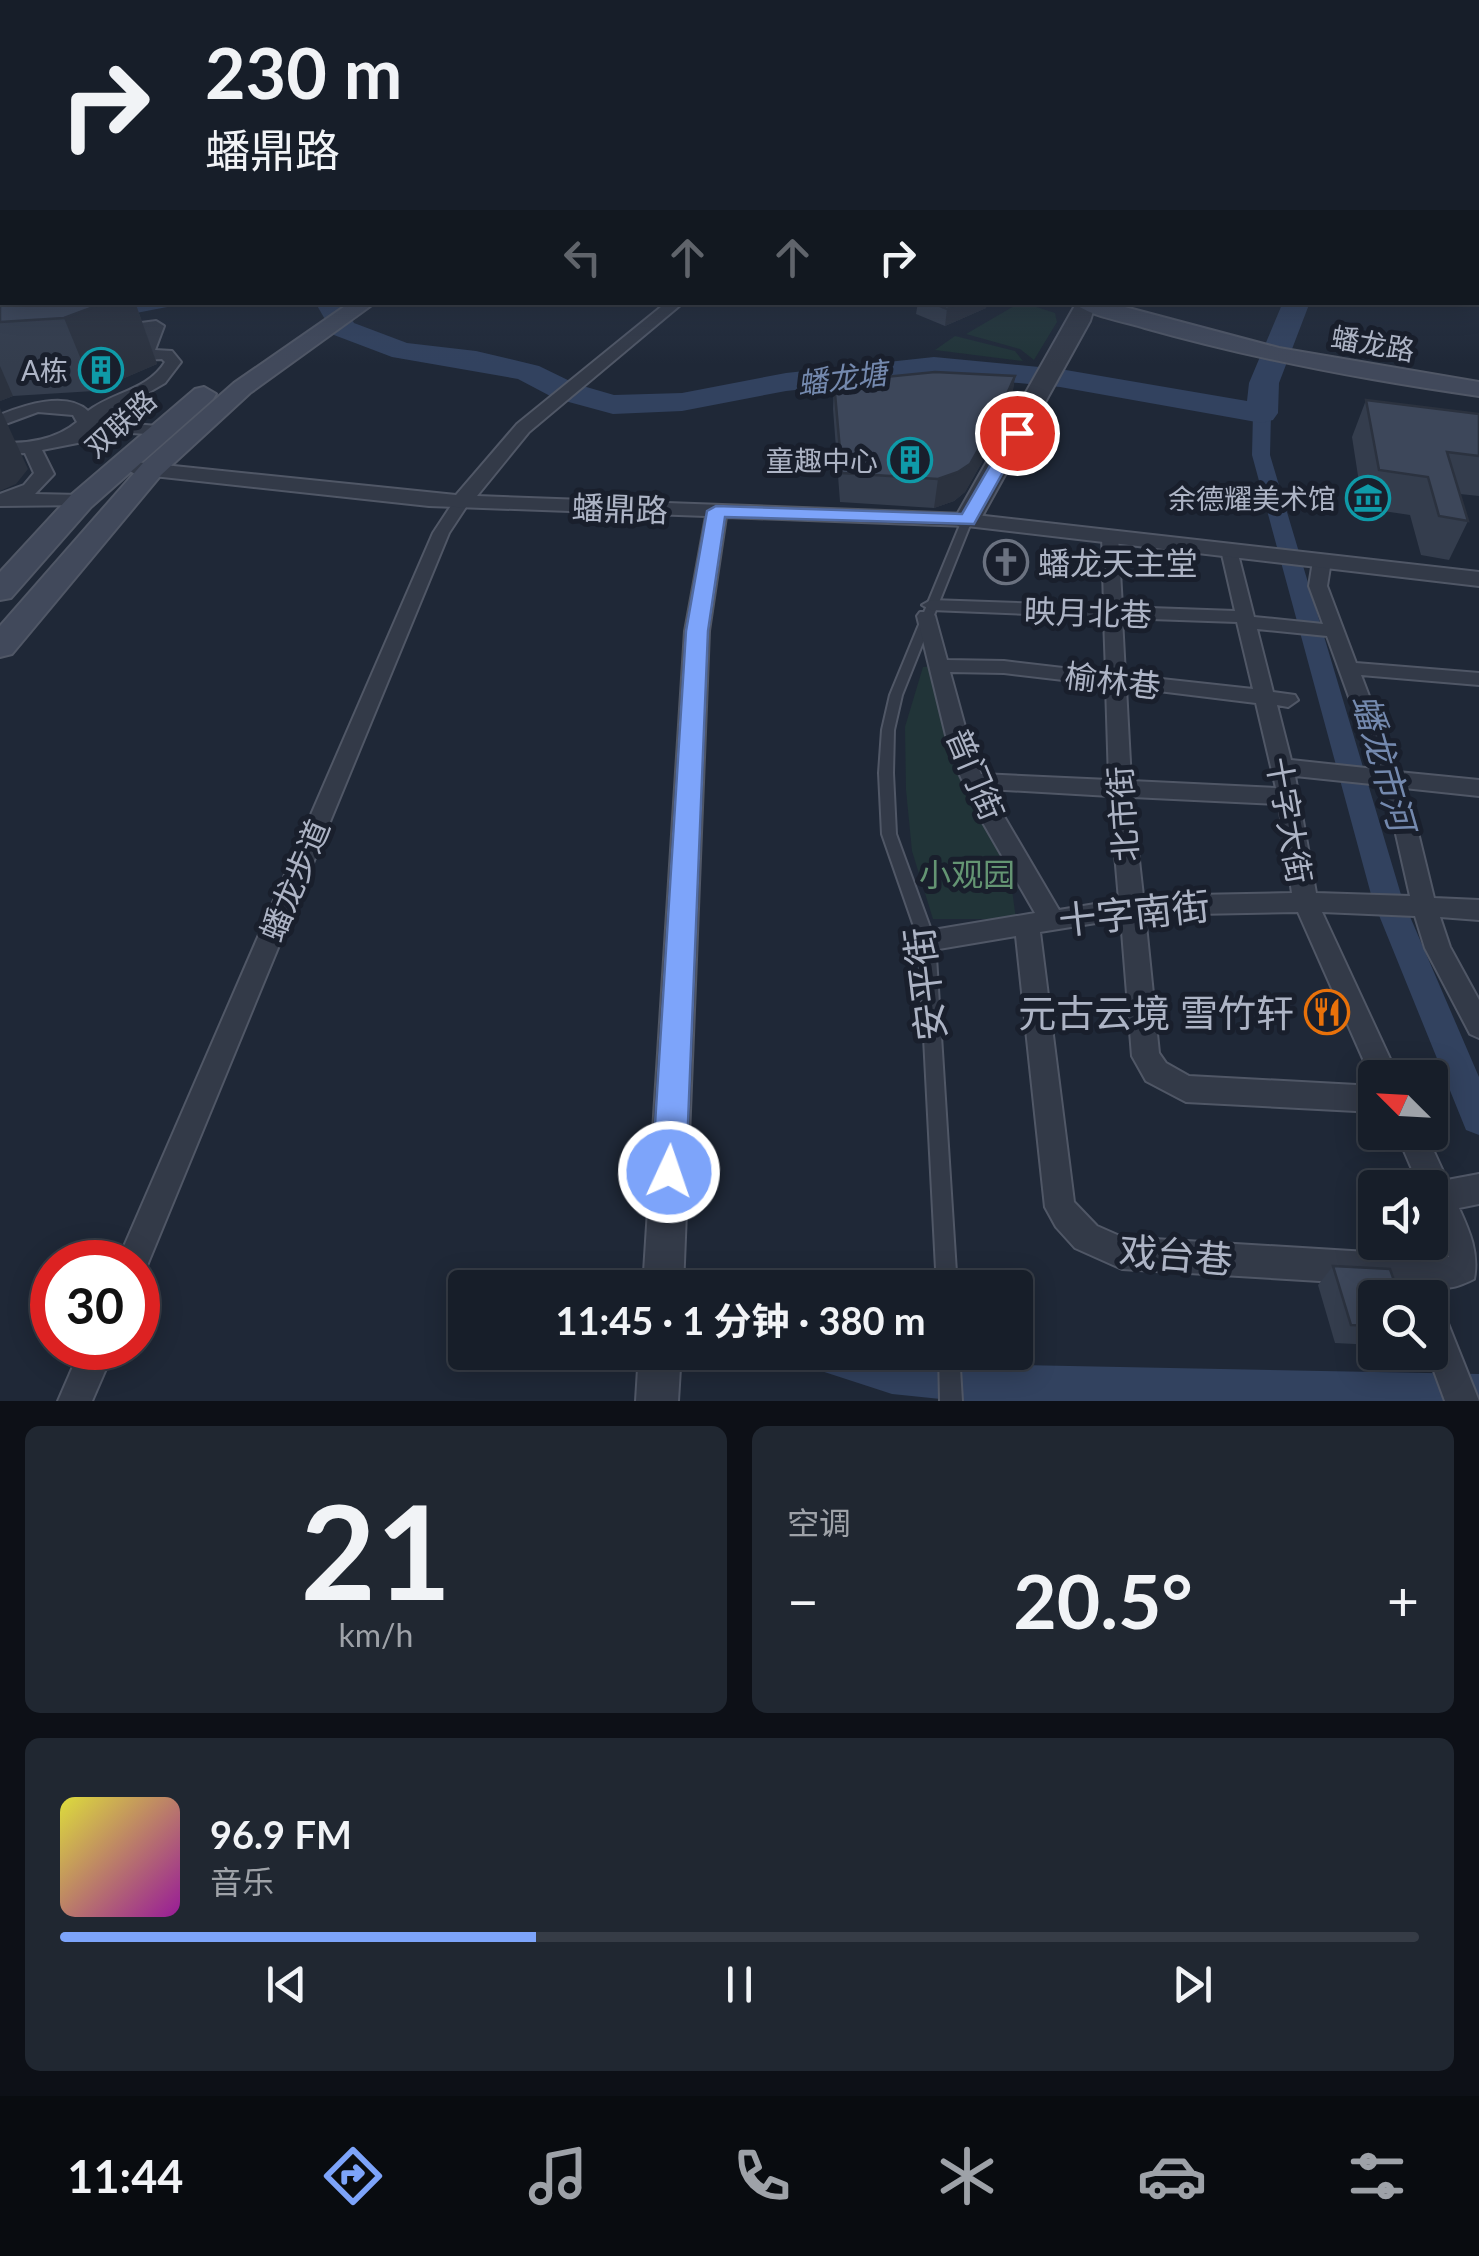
<!DOCTYPE html>
<html lang="zh">
<head>
<meta charset="utf-8">
<style>
  :root { --surface:#171e29; --page:#202731; --text:#f1f3f6; --muted:#9ea2a8; --line:#363c46; --accent:#7da4fa }
  body { margin:0; font-family:Lato,"Noto Sans SC",sans-serif; background:var(--page); color:var(--text); height:100vh; display:flex; flex-direction:column; font-size:38px; white-space:nowrap }
  * { box-sizing:border-box; margin:0 }
  p { font-size:32px; color:var(--muted) }
  .icon { flex:none; width:55px; height:55px; fill:none; stroke:currentColor; stroke-width:2; stroke-linecap:round; stroke-linejoin:round }
  .map { position:relative; height:1401px; overflow:hidden }
  .drawer { display:flex; flex-direction:column; gap:25px; padding:25px; background:#0d1017; flex:1 }
  .drawer>* { flex:none }
  .guide { position:absolute; left:0px; top:0px; width:1480px; height:305px; box-shadow:0 5px 25px #0003,0 0 0 2px var(--line); background:#171e29; color:var(--text); overflow:hidden }
  .needle { width:65px; rotate:294deg }
  .controls { position:absolute; left:1358px; top:1060px; display:grid; gap:20px }
  .controls a { display:grid; place-items:center; width:90px; height:90px; border-radius:10px; background:var(--surface); box-shadow:0 5px 25px #0003,0 0 0 2px var(--line); font-size:50px }
  .speed { position:absolute; left:30px; top:1240px; display:flex; gap:20px; font-size:50px; font-weight:700; text-align:center }
  .speed>* { display:grid; place-content:center; width:130px; height:130px; border-radius:50%; background:var(--surface); box-shadow:0 5px 25px #0003,0 0 0 2px var(--line); line-height:1 }
  .speed .limit { border:15px solid #d22; background:#fff; color:#111 }
  .pin { position:absolute; display:grid; place-items:center; width:85px; height:85px; color:#fff; margin:-42px; border:5px solid #fff; border-radius:50%; box-shadow:0 2px 10px #0007 }
  .me { position:absolute; width:110px; margin:-55px; rotate:3deg; stroke-linejoin:round; filter:drop-shadow(0 0 8px #0008) }
  .turn { display:flex; align-items:center; gap:35px; height:210px; padding:0 40px; font-size:45px }
  .turn .icon { width:130px; height:130px; stroke-width:2.5 }
  .turn b { display:block; font-size:70px; line-height:85px }
  .lanes { display:flex; align-items:center; height:95px; padding:0 40px; background:#0003; justify-content:center; gap:50px; direction:ltr }
  .lanes .off { opacity:.35 }
  .big { font-size:75px; font-weight:700; line-height:1.1 }
  .drawer .card { flex:1; display:flex; flex-direction:column; justify-content:center; gap:15px; min-width:0; padding:0 35px; border-radius:15px; background:var(--page) }
  .drawer .dial { align-items:center; gap:0 }
  .dial b { font-size:130px; line-height:1 }
  .song { display:flex; align-items:center; gap:30px }
  .cover { width:120px; height:120px; border-radius:15px; background:linear-gradient(135deg,hsl(60 70% 55%),hsl(300 70% 35%)) }
  .played { height:10px; border-radius:5px; background:linear-gradient(90deg,var(--accent) 35%,var(--line) 35%) }
  .keys { display:flex; justify-content:space-around; direction:ltr }
  .heat { display:flex; justify-content:space-between; align-items:center; font-size:55px; direction:ltr }
  .drawer .tiles { flex:1; display:grid; gap:25px; grid-template-columns:1fr 1fr }
  .card:last-child { grid-column:span 2 }
  .trip { position:absolute; left:448px; top:1270px; width:585px; height:100px; border-radius:10px; background:var(--surface); box-shadow:0 5px 25px #0003,0 0 0 2px var(--line); font-weight:700; line-height:100px; text-align:center }
  .tabs { display:flex; height:160px; justify-content:space-around; align-items:center; background:#090c10; color:var(--muted) }
  .tabs .icon { width:70px; height:70px }
  .tabs .selected { color:var(--accent) }
  .tabs b { font-size:45px; color:var(--text) }
  .map>svg:first-child { display:block }
</style>
</head>
<body>
<div class="map">
<svg width="1479" height="1401" viewBox="0 0 1479 1401">
  <rect width="100%" height="100%" fill="#1f2837"/>
  <!-- green -->
  <g fill="#213438">
    <polygon points="1021,302 1055,313 1057,322 1034,360 1020,349 966,334"/>
    <polygon points="955,336 1015,351 1023,361 935,350"/>
    <polygon points="935,666 1027,888 1012,890 1016,919 933,919 912,851 906,790 905,727 923,667"/>
  </g>
  <g fill="none" stroke-linecap="round" stroke-linejoin="round">
    <!-- canal -->
    <g fill="#32425f" fill-rule="evenodd">
      <polygon points="152,302 193,302 105,319 97,314"/>
      <polygon points="1262,408 1271,413 1270,455 1402,898 1479,1077 1479,1135 1466,1130 1372,898 1252,455 1253,413"/>
      <polygon points="803,1352 897,1352 1020,1365 1479,1374 1479,1401 960,1401 892,1394 809,1367"/>
    </g>
    <!-- river -->
    <g fill="#32425f" fill-rule="evenodd">
      <rect x="1478" y="232" width="1" height="14"/>
      <polygon points="315,302 342,302 354,323 407,343 476,351 539,366 576,384 614,395 682,393 786,373 934,357 1060,369 1247,401 1249,383 1283,302 1310,302 1279,383 1278,413 1273,420 1262,423 1060,387 934,375 786,391 682,411 613,414 554,398 518,379 392,357 334,335"/>
    </g>
    <defs>
      <g id="service">
        <polygon points="967,517 972,520 902,695 894,730 893,773 896,834 935,941 957,1288 937,1288 919,941 882,834 879,773 882,730 890,695 962,520"/>
        <polygon points="939,1352 959,1352 962,1401 940,1401"/>
      </g>
      <g id="pedestrian">
        <polygon points="462,496 470,501 449,533 144,1273 138,1276 138,1262 118,1262 122,1251 433,533 456,498"/>
        <path d="M1110,531L1118,536L1122,607L1235,611L1221,550L1229,545L1237,550L1254,617L1323,624L1309,586L1313,561L1322,556L1331,561L1327,586L1356,663L1479,673V685L1361,675L1398,772L1479,780V796L1404,788L1413,812L1434,898L1479,900V920L1440,917L1450,947L1479,1000V1038L1470,1034L1425,948L1415,916L1322,912L1399,1078H1375V1112L1186,1102L1146,1081L1132,1056L1121,919L1040,932L1074,1202L1097,1226L1122,1237L1449,1257L1430,1211V1188H1420L1396,1132H1425L1447,1180L1479,1174V1204L1459,1208C1470,1232 1479,1253 1474,1279C1460,1286 1451,1289 1435,1288L1439,1298L1437,1304L1441,1306L1479,1401H1445L1427,1352H1430V1298H1407L1402,1286L1122,1269L1075,1248L1056,1227L1045,1207L1016,936L927,951L918,948L915,941L918,934L927,931L1035,913L978,814L951,756L917,616L920,612H932L935,616L947,660L1004,661L1106,673L1104,617L931,610L922,605L931,600L1104,606L1102,536ZM1122,618L1237,622L1253,689L1125,675ZM1257,629L1327,636L1375,769L1291,760L1277,705L1288,707L1298,700L1295,695L1273,692ZM950,672L1004,673L1106,685L1109,780L981,774L973,756ZM1126,687L1256,703L1276,788L1131,781ZM1295,776L1381,785L1391,812L1410,896L1316,893ZM988,789L1110,796L1119,900L1059,910ZM1132,797L1279,804L1292,893L1143,896ZM1298,912L1375,1086L1189,1076L1166,1063L1159,1053L1145,915Z"/>
        <polygon points="81,1348 115,1348 92,1401 58,1401"/>
      </g>
      <g id="minor">
        <polygon points="667,302 684,302 529,432 477,496 967,514 1479,572 1479,586 967,526 726,517 709,631 683,1288 643,1288 685,631 706,516 429,506 135,474 125,468 135,462 456,495 517,424"/>
        <path d="M156,321L164,326L155,350L172,351L181,362L165,383L99,421L157,426L166,431L163,435L99,431L98,439L42,450L54,474L35,494L81,495L88,497V505L0,506V494L24,485L34,473L25,453L0,454V442C26,445 57,439 77,422L73,415L38,412L0,426V415C24,405 67,391 88,411C113,392 148,390 165,362L162,359L124,361L116,356L139,350L146,332L111,337L103,332L111,327Z"/>
        <polygon points="639,1352 681,1352 678,1401 636,1401"/>
      </g>
      <polygon id="tertiary" points="1077,302 1096,302 1090,321 980,520 967,528 958,526 954,520"/>
      <g id="secondary">
        <polygon points="351,302 376,302 250,393 161,475 12,654 0,657 0,626 143,463 234,383"/>
        <path d="M1073,302H1106L1279,348L1479,382V396C1366,380 1255,359 1145,328C1124,321 1090,317 1073,302Z"/>
        <polygon points="204,387 216,394 213,399 91,507 11,598 0,600 0,572 71,495 195,389"/>
      </g>
    </defs>
    <!-- service casing -->
    <use href="#service" stroke="#505766" stroke-width="4"/>
    <!-- pedestrian casing -->
    <use href="#pedestrian" stroke="#505766" stroke-width="4"/>
    <!-- minor casing -->
    <use href="#minor" stroke="#505766" stroke-width="4"/>
    <!-- tertiary casing -->
    <use href="#tertiary" stroke="#505766" stroke-width="4"/>
    <!-- secondary casing -->
    <use href="#secondary" stroke="#505766" stroke-width="4"/>
    <!-- service -->
    <use href="#service" fill="#333a48" fill-rule="evenodd"/>
    <!-- pedestrian -->
    <use href="#pedestrian" fill="#333a48" fill-rule="evenodd"/>
    <!-- minor -->
    <use href="#minor" fill="#333a48" fill-rule="evenodd"/>
    <!-- tertiary -->
    <use href="#tertiary" fill="#333a48" fill-rule="evenodd"/>
    <!-- secondary -->
    <use href="#secondary" fill="#41495b" fill-rule="evenodd"/>
  </g>
  <!-- wall -->
  <g fill="#343d4d">
    <polygon points="29,302 135,302 157,364 94,391 13,396 0,401 0,306"/>
    <polygon points="918,302 987,302 986,308 945,326 916,314"/>
    <polygon points="1015,376 1011,403 992,444 984,450 982,462 965,492 954,501 934,508 840,502 833,409 834,382"/>
    <polygon points="1366,400 1479,414 1479,496 1460,494 1468,521 1449,560 1421,555 1410,515 1363,508 1352,437"/>
    <polygon points="1333,1266 1375,1298 1375,1345 1335,1343 1318,1285"/>
  </g>
  <!-- shaded-wall -->
  <g fill="#2b323f">
    <polygon points="107,302 135,302 157,364 94,391 64,318"/>
    <polygon points="962,302 987,302 986,308 945,326 947,309"/>
    <polygon points="0,366 13,396 0,401"/>
    <polygon points="1015,376 1011,403 992,444 984,450 982,462 965,492 954,501 934,508 938,479 989,422"/>
    <polygon points="0,408 28,469 16,484 0,491"/>
  </g>
  <!-- building -->
  <g fill="#3d475a" stroke="#2b323f" stroke-width="2.5">
    <polygon points="29,302 107,302 64,318 0,322 0,306"/>
    <polygon points="930,302 962,302 947,309"/>
    <polygon points="935,372 1015,376 997,416 989,422 987,434 970,464 958,472 938,479 842,473 834,382"/>
    <polygon points="1366,400 1479,414 1479,456 1447,452 1468,521 1439,516 1428,477 1379,470"/>
    <polygon points="1333,1266 1390,1269 1400,1298 1375,1298 1375,1326 1351,1325"/>
  </g>
  <!-- sky -->
  <linearGradient id="sky" x2="0" y2="1"><stop stop-color="#11161e"/><stop offset="0.46" stop-color="#3c485e"/><stop offset="1" stop-color="#3c485e" stop-opacity="0"/></linearGradient>
  <rect width="1479" height="364" fill="url(#sky)"/>
  <!-- route -->
  <polygon fill="#7da4fa" stroke="#516ba2" stroke-width="2.5" points="1017,428 1025,433 974,524 725,517 708,631 686,1172 681,1183 669,1188 657,1183 652,1172 686,631 707,511 716,506 962,514 1009,433"/>
  <!-- icons -->
  <defs>
    <symbol id="building-ring" viewBox="-11 -11 22 22"><circle r="9.5" fill="#191f2c" stroke="#0f9aa8" stroke-width="1.5"/><path d="M-4-6H4V6H1V3H-1V6H-4ZM-2.5-4.3h1.7v1.8h-1.7ZM.8-4.3h1.7v1.8H.8ZM-2.5-1h1.7V.8h-1.7ZM.8-1h1.7V.8H.8Z" fill="#0f9aa8"/></symbol>
    <symbol id="museum-ring" viewBox="-11 -11 22 22"><circle r="9.5" fill="#191f2c" stroke="#0f9aa8" stroke-width="1.5"/><path d="M0-6L6-3V-2H-6V-3ZM-5-1h2V3h-2ZM-1-1h2V3h-2ZM3-1h2V3H3ZM-6 4H6V6H-6Z" fill="#0f9aa8"/></symbol>
    <symbol id="church-ring" viewBox="-11 -11 22 22"><circle r="9.5" fill="#191f2c" stroke="#6b7280" stroke-width="1.5"/><path d="M-1.2-6h2.4v3.5h3.3v2.4h-3.3V6h-2.4V-.1h-3.3v-2.4h3.3Z" fill="#6b7280"/></symbol>
    <symbol id="restaurant-ring" viewBox="-11 -11 22 22"><circle r="9.5" fill="#191f2c" stroke="#e8710a" stroke-width="1.5"/><path d="M-5-6h1v4h1v-4h1v4h1v-4h1v5L-1.5 .5V6h-2V.5L-5-1ZM5-6V6H3V1.5H1.5Q1.5-4 5-6Z" fill="#e8710a"/></symbol>
  </defs>
  <g fill-rule="evenodd">
    <use href="#building-ring" x="76" y="345" width="50" height="50"/>
    <use href="#building-ring" x="885" y="435" width="50" height="50"/>
    <use href="#museum-ring" x="1343" y="473" width="50" height="50"/>
    <use href="#church-ring" x="981" y="537" width="50" height="50"/>
    <use href="#restaurant-ring" x="1302" y="987" width="50" height="50"/>
  </g>
  <g text-anchor="middle" dominant-baseline="central" stroke-width="10" stroke-linejoin="round" paint-order="stroke">
    <!-- far-street labels -->
    <g font-size="28" fill="#adb4c5" stroke="#191f2c">
      <text transform="translate(1373 343) rotate(10)">蟠龙路</text>
      <text transform="translate(120 423) rotate(-42)">双联路</text>
    </g>
    <!-- far-poi labels -->
    <g font-size="28" fill="#adb4c5" stroke="#191f2c" text-anchor="end">
      <text x="68" y="370">A栋</text>
      <text x="878" y="460">童趣中心</text>
      <text x="1336" y="498">余德耀美术馆</text>
    </g>
    <!-- far-water labels -->
    <g font-size="30" font-style="italic" fill="#7489ae" stroke="#191f2c">
      <text transform="translate(842 377) rotate(-7)">蟠龙塘</text>
    </g>
    <!-- street labels -->
    <g font-size="32" fill="#adb4c5" stroke="#191f2c">
      <text transform="translate(620 508) rotate(2)">蟠鼎路</text>
      <text transform="translate(1088 612) rotate(2)">映月北巷</text>
      <text transform="translate(1113 680) rotate(7)">榆林巷</text>
      <text transform="translate(976 774) rotate(67)">普门街</text>
      <text transform="translate(1122 814) rotate(-94)">北市街</text>
      <text transform="translate(1290 820) rotate(80)">十字大街</text>
      <text transform="translate(294 880) rotate(-67)">蟠龙步道</text>
    </g>
    <!-- poi labels -->
    <g font-size="32" fill="#adb4c5" stroke="#191f2c" text-anchor="start">
      <text x="1038" y="562">蟠龙天主堂</text>
    </g>
    <!-- park labels -->
    <g font-size="32" fill="#649573" stroke="#191f2c">
      <text x="967" y="873">小观园</text>
    </g>
    <!-- water labels -->
    <g font-size="35" font-style="italic" fill="#7489ae" stroke="#191f2c">
      <text transform="translate(1385 762) rotate(74)">蟠龙市河</text>
    </g>
    <!-- near-street labels -->
    <g font-size="38" fill="#adb4c5" stroke="#191f2c">
      <text transform="translate(1134 912) rotate(-6)">十字南街</text>
      <text transform="translate(924 984) rotate(-97)">安平街</text>
      <text transform="translate(1176 1254) rotate(5)">戏台巷</text>
    </g>
    <!-- near-poi labels -->
    <g font-size="38" fill="#adb4c5" stroke="#191f2c" text-anchor="end">
      <text x="1294" y="1012">元古云境 雪竹轩</text>
    </g>
  </g>
</svg>
<div class="controls">
<a><svg class="needle" viewBox="-14 -14 28 28"><path d="M0-13l5 13h-10z" fill="#e53935"/><path d="M0 13l5-13h-10z" fill="#9ea2a8"/></svg></a>
<a><svg class="icon" aria-label="sound" viewBox="0 0 24 24"><path d="M4 9h4l5-4v14l-5-4H4zM17 9q2 3 0 6"/></svg></a>
<a><svg class="icon" aria-label="search" viewBox="0 0 24 24"><circle cx="10" cy="10" r="6"/><path d="M15 15l6 6"/></svg></a>
</div>
<div class="speed"><div class="limit">30</div></div>
<div class="pin" style="left:1017px;top:433px;background:#d93025"><svg class="icon" aria-label="arrive" viewBox="0 0 24 24"><path d="M6 21V4h12l-3 4 3 4H6"/></svg></div>
<svg class="me" style="left:669px;top:1172px" viewBox="-20 -20 40 40"><circle r="17" fill="#7da4fa" stroke="#fff" stroke-width="3"/><path d="M0-11L8 9 0 5-8 9z" fill="#fff"/></svg>
<div class="trip">11:45 · 1 分钟 · 380 m</div>
<div class="guide">
<div class="turn"><svg class="icon" aria-label="right" viewBox="0 0 24 24"><path d="M7 20v-9h11M14 6l5 5-5 5"/></svg><div><b>230 m</b>蟠鼎路</div></div>
<div class="lanes"><svg class="icon off" aria-label="left" viewBox="0 0 24 24"><path d="M17 20v-9H6M10 6l-5 5 5 5"/></svg><svg class="icon off" aria-label="ahead" viewBox="0 0 24 24"><path d="M12 20V5M6 11l6-6 6 6"/></svg><svg class="icon off" aria-label="ahead" viewBox="0 0 24 24"><path d="M12 20V5M6 11l6-6 6 6"/></svg><svg class="icon" aria-label="right" viewBox="0 0 24 24"><path d="M7 20v-9h11M14 6l5 5-5 5"/></svg></div>
</div>
</div>
<section class="drawer">
<div class="tiles">
<div class="card dial"><b>21</b><p>km/h</p></div>
<div class="card"><p>空调</p>
<div class="heat"><a>−</a><b class="big">20.5°</b><a>+</a></div>
</div>
<div class="card">
<div class="song"><i class="cover"></i><div><b>96.9 FM</b><p>音乐</p></div></div>
<div class="played"></div>
<div class="keys"><svg class="icon" aria-label="previous" viewBox="0 0 24 24"><path d="M18 5L8 12l10 7zM5 5v14"/></svg><svg class="icon" aria-label="pause" viewBox="0 0 24 24"><path d="M8 5v14M16 5v14"/></svg><svg class="icon" aria-label="next" viewBox="0 0 24 24"><path d="M6 5l10 7-10 7zM19 5v14"/></svg></div>
</div>
</div>
</section>
<nav class="tabs">
<b>11:44</b>
<svg class="icon selected" aria-label="directions" viewBox="0 0 24 24"><path d="M12 3l9 9-9 9-9-9zM9 14v-3h6M13 9l2 2-2 2"/></svg>
<svg class="icon" aria-label="music" viewBox="0 0 24 24"><path d="M9 18V5l10-2v13"/><circle cx="6" cy="18" r="3"/><circle cx="16" cy="16" r="3"/></svg>
<svg class="icon" aria-label="phone" viewBox="0 0 24 24"><path d="M5 4h4l2 5-3 2q2 4 5 5l2-3 5 2v4C11 20 4 13 5 4z"/></svg>
<svg class="icon" aria-label="climate" viewBox="0 0 24 24"><path d="M12 3v18M4 7l16 10M4 17L20 7"/></svg>
<svg class="icon" aria-label="car" viewBox="0 0 24 24"><path d="M5 17H2v-5l4-1 3-4h7l3 4 3 1v5h-3M9 17h6M6 11h13"/><circle cx="7" cy="17" r="2"/><circle cx="17" cy="17" r="2"/></svg>
<svg class="icon" aria-label="filters" viewBox="0 0 24 24"><path d="M4 7h16M4 17h16"/><circle cx="9" cy="7" r="2"/><circle cx="15" cy="17" r="2"/></svg>
</nav>
</body>
</html>
